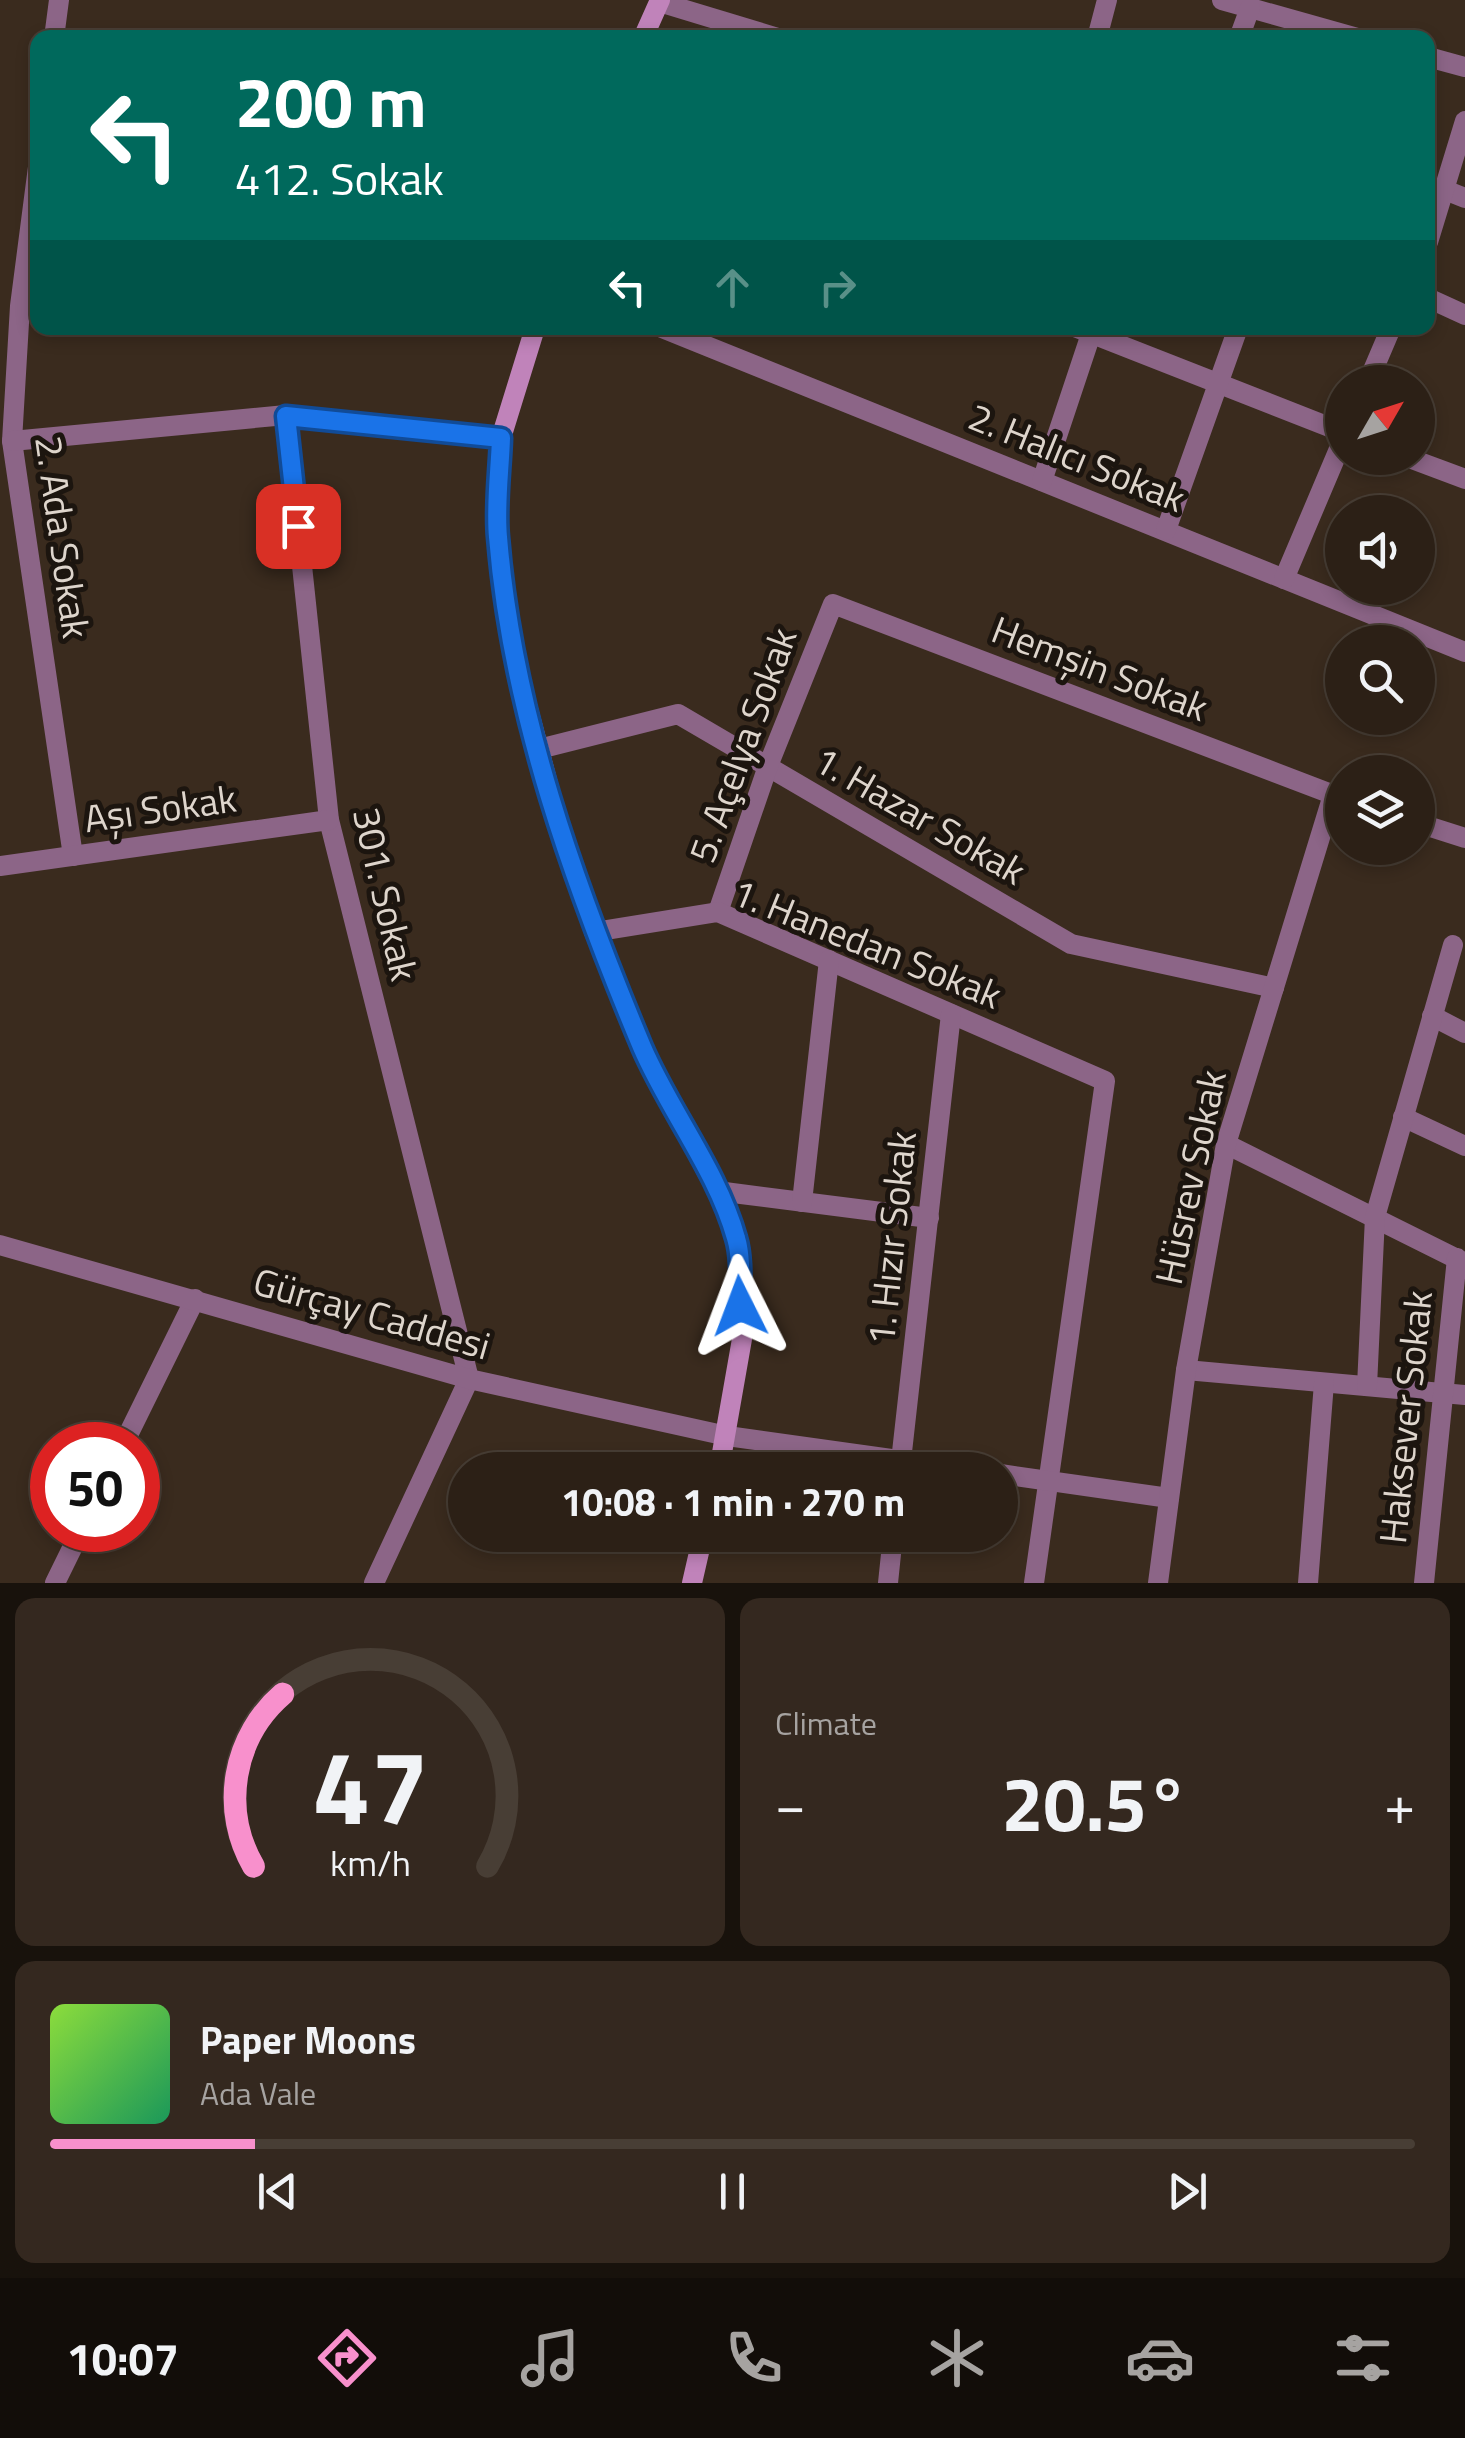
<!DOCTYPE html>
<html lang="en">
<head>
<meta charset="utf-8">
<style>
  :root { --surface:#2c2016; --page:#34281f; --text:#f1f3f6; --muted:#a6a3a1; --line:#483e35; --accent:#f890cc }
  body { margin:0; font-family:"Titillium Web",sans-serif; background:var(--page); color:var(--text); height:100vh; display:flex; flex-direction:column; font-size:38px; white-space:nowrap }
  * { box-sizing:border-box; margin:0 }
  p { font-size:32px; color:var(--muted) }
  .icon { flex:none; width:55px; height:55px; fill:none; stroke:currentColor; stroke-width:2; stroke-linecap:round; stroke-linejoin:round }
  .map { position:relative; height:1583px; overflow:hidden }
  .drawer { display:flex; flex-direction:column; gap:15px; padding:15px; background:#18120c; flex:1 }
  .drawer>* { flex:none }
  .banner { position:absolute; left:30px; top:30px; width:1405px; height:305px; border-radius:20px; box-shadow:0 5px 15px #0003,0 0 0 2px var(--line); background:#00695c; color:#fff; overflow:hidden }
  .needle { width:65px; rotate:51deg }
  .tools { position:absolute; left:1325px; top:365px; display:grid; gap:20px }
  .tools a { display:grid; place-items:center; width:110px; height:110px; border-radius:50%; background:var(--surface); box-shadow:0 5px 15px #0003,0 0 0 2px var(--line); font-size:50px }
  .speed { position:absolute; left:30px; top:1422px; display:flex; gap:20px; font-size:50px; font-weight:700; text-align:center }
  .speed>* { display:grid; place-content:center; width:130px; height:130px; border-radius:50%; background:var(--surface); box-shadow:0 5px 15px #0003,0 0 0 2px var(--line); line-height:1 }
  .speed .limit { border:15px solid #d22; background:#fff; color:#111 }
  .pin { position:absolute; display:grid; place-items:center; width:85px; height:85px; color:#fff; margin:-42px; border-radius:20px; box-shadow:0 5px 15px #0006 }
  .me { position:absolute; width:110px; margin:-55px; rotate:357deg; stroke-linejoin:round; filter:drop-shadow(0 0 8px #0008) }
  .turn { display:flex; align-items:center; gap:35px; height:210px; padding:0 40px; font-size:45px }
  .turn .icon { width:130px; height:130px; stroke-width:2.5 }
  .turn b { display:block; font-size:70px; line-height:85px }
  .lanes { display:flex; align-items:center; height:95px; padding:0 40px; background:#0003; justify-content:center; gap:50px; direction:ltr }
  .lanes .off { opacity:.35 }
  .big { font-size:75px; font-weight:700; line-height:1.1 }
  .drawer .tile { flex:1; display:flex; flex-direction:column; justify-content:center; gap:15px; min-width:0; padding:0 35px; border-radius:20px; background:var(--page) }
  .drawer .dial { align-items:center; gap:0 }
  .dial svg { height:260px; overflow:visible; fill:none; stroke:var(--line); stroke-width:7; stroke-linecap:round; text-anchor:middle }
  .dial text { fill:var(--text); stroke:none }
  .song { display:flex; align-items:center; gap:30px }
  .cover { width:120px; height:120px; border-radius:15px; background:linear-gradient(135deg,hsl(90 70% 55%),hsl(150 70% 35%)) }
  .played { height:10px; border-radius:5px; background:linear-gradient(90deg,var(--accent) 15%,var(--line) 15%) }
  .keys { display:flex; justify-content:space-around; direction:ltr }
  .heat { display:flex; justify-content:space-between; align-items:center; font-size:55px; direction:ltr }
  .drawer .tiles { flex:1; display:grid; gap:15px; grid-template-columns:1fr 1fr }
  .tile:last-child { grid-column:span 2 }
  .trip { position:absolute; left:448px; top:1452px; width:570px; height:100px; border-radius:50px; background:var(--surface); box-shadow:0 5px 15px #0003,0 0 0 2px var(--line); font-weight:700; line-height:100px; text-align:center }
  .tab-bar { display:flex; height:160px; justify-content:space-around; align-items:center; background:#120d09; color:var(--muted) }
  .tab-bar .icon { width:70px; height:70px }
  .tab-bar .current { color:var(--accent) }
  .tab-bar b { font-size:45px; color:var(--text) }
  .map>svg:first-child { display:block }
</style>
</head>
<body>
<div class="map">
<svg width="1465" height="1583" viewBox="0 0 1465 1583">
  <rect width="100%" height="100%" fill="#3a2b1e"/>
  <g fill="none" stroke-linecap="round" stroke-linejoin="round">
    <!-- minor -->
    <g stroke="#8c6587" stroke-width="20">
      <polyline points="1222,0 1357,38"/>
      <polyline points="659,2 778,38"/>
      <polyline points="54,38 59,0"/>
      <polyline points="1097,38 1107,0"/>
      <polyline points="1239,38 1250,8"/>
      <polyline points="1428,57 1465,67"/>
      <polyline points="38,167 20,306 12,441 73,856"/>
      <polyline points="1445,190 1465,198"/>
      <polyline points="1428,242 1465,121"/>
      <polyline points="1428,298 1465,315"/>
      <polyline points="662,328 1465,652"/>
      <polyline points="1077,328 1342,432"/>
      <polyline points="1368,382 1391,328"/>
      <polyline points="286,415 329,820 469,1379 374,1583"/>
      <polyline points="12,441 286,415 501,438"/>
      <polyline points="1409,458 1465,479"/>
      <polyline points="1042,481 1093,328"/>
      <polyline points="1166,530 1238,328"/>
      <polyline points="1284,579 1342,442"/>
      <polyline points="539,749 678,714 1071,944 1274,988"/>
      <polyline points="1418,823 1465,838"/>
      <polyline points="0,866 329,820"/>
      <polyline points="718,912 768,766 833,604 1342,798"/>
      <polyline points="594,932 718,912 1105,1081 1034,1583"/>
      <polyline points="1432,1016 1465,1033"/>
      <polyline points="1403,1117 1465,1146"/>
      <polyline points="1226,1144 1465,1263"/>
      <polyline points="717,1191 929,1218"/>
      <polyline points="802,1202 829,960"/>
      <polyline points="1186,1370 1465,1395"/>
      <polyline points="1367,1386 1375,1217 1453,945"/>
      <polyline points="727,1436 970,1470"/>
      <polyline points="123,1445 195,1299"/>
      <polyline points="900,1470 951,1014"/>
      <polyline points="1000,1474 1169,1498"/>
      <polyline points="55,1583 81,1530"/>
      <polyline points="888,1583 893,1535"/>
      <polyline points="1158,1583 1186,1370 1226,1144 1333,795"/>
      <polyline points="1308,1583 1324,1383"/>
      <polyline points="1424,1583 1457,1258"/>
    </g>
    <!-- tertiary -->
    <polyline stroke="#8c6587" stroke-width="20" points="0,1245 469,1379 727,1436"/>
    <!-- secondary -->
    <g stroke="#c083ba" stroke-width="20">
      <polyline points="643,38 660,0"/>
      <polyline points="535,328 501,438 497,534 516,664 559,825 594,932 648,1061 717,1191 737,1240 742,1339 719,1470"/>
      <polyline points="692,1583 703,1535"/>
    </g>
  </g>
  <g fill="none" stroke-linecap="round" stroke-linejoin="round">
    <defs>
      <path id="route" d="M298,526L286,416L501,438C500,470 495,505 498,537C512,712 575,887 642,1047C669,1110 718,1172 736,1238C742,1258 740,1285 740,1306"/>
    </defs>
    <!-- route casing -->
    <use href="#route" stroke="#114b97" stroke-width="25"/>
    <!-- route -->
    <use href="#route" stroke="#1a73e8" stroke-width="18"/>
  </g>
  <g text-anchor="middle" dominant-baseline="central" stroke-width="10" stroke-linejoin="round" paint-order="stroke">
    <!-- street labels -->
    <g font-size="38" fill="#ded5cc" stroke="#1c150f">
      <text transform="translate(1077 457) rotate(22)">2. Halıcı Sokak</text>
      <text transform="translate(63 537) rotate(82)">2. Ada Sokak</text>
      <text transform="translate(1100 668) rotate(21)">Hemşin Sokak</text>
      <text transform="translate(742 745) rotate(-70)">5. Açelya Sokak</text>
      <text transform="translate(160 808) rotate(-8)">Aşı Sokak</text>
      <text transform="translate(920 815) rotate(30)">1. Hazar Sokak</text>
      <text transform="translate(386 894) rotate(77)">301. Sokak</text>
      <text transform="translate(867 943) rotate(22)">1. Hanedan Sokak</text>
      <text transform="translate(1190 1177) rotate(-78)">Hüsrev Sokak</text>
      <text transform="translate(891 1238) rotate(-84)">1. Hızır Sokak</text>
      <text transform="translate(372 1313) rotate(16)">Gürçay Caddesi</text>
      <text transform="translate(1405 1417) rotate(-84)">Haksever Sokak</text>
    </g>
  </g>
</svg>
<div class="tools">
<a><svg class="needle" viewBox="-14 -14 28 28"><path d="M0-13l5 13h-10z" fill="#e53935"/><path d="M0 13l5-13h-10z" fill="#a6a3a1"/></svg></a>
<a><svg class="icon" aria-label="sound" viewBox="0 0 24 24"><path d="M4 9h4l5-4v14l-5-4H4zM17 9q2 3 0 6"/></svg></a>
<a><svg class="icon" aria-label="search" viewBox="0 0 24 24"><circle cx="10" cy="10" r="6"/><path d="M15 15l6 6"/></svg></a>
<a><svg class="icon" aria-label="layers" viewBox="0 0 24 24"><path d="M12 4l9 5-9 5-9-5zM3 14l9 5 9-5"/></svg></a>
</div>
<div class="speed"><div class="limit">50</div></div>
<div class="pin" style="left:298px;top:526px;background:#d93025"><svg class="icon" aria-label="arrive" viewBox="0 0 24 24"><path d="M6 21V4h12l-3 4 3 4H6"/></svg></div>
<svg class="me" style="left:740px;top:1306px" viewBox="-20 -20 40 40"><path d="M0-17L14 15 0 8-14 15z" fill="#1a73e8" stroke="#fff" stroke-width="4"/></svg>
<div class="trip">10:08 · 1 min · 270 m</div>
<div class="banner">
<div class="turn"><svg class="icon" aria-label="left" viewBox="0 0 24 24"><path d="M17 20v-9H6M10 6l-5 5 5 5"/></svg><div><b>200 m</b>412. Sokak</div></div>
<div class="lanes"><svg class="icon" aria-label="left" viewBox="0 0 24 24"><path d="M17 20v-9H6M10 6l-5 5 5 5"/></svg><svg class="icon off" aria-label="ahead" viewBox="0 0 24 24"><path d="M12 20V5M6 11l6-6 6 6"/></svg><svg class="icon off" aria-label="right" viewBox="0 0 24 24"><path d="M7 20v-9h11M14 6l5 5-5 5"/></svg></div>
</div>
</div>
<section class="drawer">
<div class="tiles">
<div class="tile dial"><svg viewBox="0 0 100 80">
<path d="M14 69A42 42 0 1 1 86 69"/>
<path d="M14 69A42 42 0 0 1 23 16" stroke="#f890cc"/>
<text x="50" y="56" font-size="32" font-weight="700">47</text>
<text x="50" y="72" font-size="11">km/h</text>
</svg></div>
<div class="tile"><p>Climate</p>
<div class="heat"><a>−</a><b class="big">20.5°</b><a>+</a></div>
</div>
<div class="tile">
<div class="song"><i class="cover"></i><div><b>Paper Moons</b><p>Ada Vale</p></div></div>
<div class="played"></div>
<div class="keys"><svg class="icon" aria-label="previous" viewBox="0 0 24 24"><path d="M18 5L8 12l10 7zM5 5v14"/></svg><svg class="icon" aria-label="pause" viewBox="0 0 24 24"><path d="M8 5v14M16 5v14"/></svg><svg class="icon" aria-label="next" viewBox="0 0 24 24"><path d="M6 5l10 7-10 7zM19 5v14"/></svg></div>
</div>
</div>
</section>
<nav class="tab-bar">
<b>10:07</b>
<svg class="icon current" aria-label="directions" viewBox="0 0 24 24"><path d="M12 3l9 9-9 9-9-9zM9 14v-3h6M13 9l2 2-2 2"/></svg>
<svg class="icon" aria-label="music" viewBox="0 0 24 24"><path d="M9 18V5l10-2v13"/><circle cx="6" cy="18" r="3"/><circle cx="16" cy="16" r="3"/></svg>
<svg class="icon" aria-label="phone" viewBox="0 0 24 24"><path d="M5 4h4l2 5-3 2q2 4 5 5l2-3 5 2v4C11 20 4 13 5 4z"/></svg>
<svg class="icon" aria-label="climate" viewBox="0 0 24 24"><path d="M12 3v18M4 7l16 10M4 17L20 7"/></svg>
<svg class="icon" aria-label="car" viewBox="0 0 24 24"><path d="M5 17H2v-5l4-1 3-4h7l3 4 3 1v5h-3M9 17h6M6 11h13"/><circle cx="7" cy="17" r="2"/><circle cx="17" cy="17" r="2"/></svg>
<svg class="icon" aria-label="filters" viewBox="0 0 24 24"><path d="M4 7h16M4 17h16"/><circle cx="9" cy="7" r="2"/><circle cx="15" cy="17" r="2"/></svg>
</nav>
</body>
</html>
